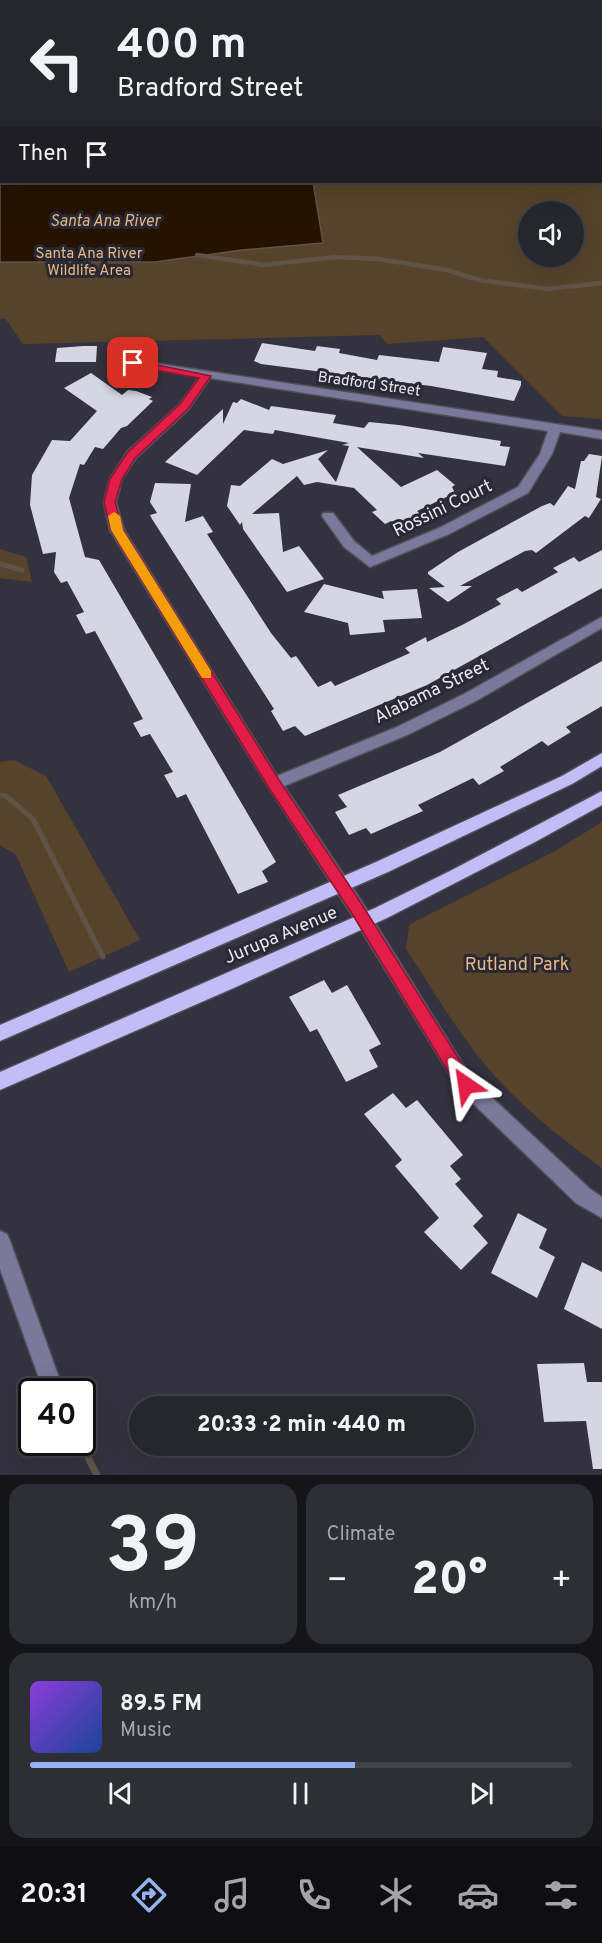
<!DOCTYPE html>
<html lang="en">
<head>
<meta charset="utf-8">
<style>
  :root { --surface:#26262e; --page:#2e2e36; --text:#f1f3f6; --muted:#a4a5aa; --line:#42434a; --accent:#95b2f1 }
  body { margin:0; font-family:Overpass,sans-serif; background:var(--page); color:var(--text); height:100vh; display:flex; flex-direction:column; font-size:22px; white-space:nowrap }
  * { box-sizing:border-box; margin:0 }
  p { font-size:20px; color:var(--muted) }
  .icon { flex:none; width:33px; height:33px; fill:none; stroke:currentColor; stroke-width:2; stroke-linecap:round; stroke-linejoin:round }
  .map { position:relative; height:1475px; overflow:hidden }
  .details { display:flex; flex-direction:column; gap:9px; padding:9px; background:#151519; flex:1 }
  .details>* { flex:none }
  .guide { position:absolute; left:0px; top:0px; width:603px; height:183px; box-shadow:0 6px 24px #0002,0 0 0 2px var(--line); background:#26262e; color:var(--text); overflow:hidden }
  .tools { position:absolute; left:518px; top:201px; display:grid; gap:12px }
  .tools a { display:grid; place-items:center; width:66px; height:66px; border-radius:50%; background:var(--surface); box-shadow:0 6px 24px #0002,0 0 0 2px var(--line); font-size:30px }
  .speed { position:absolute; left:18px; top:1378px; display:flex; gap:12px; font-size:30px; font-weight:700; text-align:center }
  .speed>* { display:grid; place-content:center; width:78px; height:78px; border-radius:50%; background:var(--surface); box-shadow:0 6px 24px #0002,0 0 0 2px var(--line); line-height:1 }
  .speed .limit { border:3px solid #111; border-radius:9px; background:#fff; color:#111 }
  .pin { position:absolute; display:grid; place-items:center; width:51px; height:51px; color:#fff; margin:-26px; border-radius:12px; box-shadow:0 3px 9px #0006 }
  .me { position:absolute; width:66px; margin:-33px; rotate:328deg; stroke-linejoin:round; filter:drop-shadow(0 0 4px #0008) }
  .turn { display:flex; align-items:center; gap:21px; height:126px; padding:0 18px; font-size:27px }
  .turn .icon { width:78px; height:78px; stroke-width:2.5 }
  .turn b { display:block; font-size:42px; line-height:51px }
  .then { display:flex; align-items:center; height:57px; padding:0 18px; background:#0003; gap:12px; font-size:22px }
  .big { font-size:45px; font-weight:800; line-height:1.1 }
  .details .card { flex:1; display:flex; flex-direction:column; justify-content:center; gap:9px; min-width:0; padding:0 21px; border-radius:18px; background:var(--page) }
  .details .dial { align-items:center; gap:0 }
  .dial b { font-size:78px; line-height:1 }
  .song { display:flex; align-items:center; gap:18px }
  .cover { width:72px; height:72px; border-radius:9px; background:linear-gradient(135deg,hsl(270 70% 55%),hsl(220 70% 35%)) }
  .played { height:6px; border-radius:3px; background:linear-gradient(90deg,var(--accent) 60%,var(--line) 60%) }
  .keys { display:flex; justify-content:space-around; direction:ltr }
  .heat { display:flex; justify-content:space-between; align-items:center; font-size:33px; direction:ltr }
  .details .tiles { flex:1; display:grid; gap:9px; grid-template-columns:1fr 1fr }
  .card:last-child { grid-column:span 2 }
  .trip { position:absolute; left:129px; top:1396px; width:345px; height:60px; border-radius:30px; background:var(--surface); box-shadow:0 6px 24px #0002,0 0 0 2px var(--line); font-weight:800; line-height:60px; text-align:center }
  .dock { display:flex; height:96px; justify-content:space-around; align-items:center; background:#0f0f12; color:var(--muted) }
  .dock .icon { width:42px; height:42px }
  .dock .selected { color:var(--accent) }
  .dock b { font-size:27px; color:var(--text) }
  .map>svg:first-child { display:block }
</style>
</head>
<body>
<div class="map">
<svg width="602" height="1475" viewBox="0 0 602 1475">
  <rect width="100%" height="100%" fill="#33323e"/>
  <!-- green -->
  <g fill="#57432b" fill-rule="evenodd">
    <path d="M0,0H602V134V2H2V182H602V179V419L562,416L483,337L387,344L380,335L23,344L5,318L0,319ZM528,212H573V256H528Z"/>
    <polygon points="0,549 26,557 32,582 0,578"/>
    <polygon points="14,760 46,776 140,940 69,972 16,855 0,845 0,762"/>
    <path d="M602,822V1168C559,1137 517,1104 483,1062C454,1027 431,987 406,949L409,926L414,922L555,851Z"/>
  </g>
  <!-- water -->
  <polygon fill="#251300" stroke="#5f5348" stroke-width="1.5" points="0,0 602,0 602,105 602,2 2,2 2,182 313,182 323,243 242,250 155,262 0,262"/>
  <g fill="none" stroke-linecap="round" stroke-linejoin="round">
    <!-- stream-far2 -->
    <polyline stroke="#5f5348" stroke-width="4.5" points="197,255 264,265 336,257 378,259 447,270 479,280 547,289 602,283"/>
    <!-- stream-far1 -->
    <g stroke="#5f5348" stroke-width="5">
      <polyline points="0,564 22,570"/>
      <polyline points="0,795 6,796 33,819 103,957"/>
    </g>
    <!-- stream -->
    <polyline stroke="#5f5348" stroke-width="7" points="84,1450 97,1475"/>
  </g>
  <!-- building -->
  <g fill="#d6d5e4">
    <polygon points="262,343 315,351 317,346 340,349 339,353 377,360 379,355 439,362 443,347 487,353 482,369 498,371 497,377 521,381 521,385 514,401 431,386 261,364 254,361"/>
    <polygon points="83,346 97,346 96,362 55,362 57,348"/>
    <polygon points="91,373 122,395 128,390 136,391 152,397 149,399 153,401 127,426 121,428 103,449 95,447 84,465 80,464 69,498 85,557 99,560 276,862 262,871 268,882 238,894 186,794 177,798 164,775 173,772 150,734 141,737 133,723 143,719 95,631 86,634 76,615 84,612 67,581 61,583 54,572 56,552 43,554 30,505 32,475 52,440 70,441 97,411 64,388"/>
    <polygon points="241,399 269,410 271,406 336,415 333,423 364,428 369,422 399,425 501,441 500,446 510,447 505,466 418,453 424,458 357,447 401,487 437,470 455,485 452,487 455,493 417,511 421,515 398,527 391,521 385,524 372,512 377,510 354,488 317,482 304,485 297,476 252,514 279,513 283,552 299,546 324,579 287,592 243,529 242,522 240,525 227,506 231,485 240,486 272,459 283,464 328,450 318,459 336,482 349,446 342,445 349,443 275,430 273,434 244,430 197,475 165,462 223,409 223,424 233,402 237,403"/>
    <polygon points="589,454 602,456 596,497 601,499 589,518 585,516 536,553 532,550 525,551 460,586 472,586 448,602 429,588 445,587 428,574 428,572 458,552 542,506 550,503 554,506 568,486 575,489 581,461 584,461"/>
    <polygon points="155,483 191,484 185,522 203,516 213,532 207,534 271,633 291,658 296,656 318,687 331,681 335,686 410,653 405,648 426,637 427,642 464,624 501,604 496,599 517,588 522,592 558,572 553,568 574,557 579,562 602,550 602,588 427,685 305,736 295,726 283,731 271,711 274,709 152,519 150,515 157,513 150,502"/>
    <polygon points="324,584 384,599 382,591 417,589 422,618 383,620 385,632 350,635 348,623 304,612"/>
    <polygon points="602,661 602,706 566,727 571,732 548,746 542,741 500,767 504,771 479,785 473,778 418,805 423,811 371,834 366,828 349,835 335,812 347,807 338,795 440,752"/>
    <polygon points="324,980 332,993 347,985 381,1044 369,1050 378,1067 346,1082 317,1029 310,1032 289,997"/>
    <polygon points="393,1093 406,1108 417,1100 463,1155 450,1166 461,1179 455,1184 483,1216 473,1226 488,1243 461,1270 424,1232 439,1218 395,1166 402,1160 364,1114"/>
    <polygon points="518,1213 547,1229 539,1248 555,1257 537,1298 491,1273"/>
    <polygon points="582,1262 602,1272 602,1329 564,1309"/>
    <polygon points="584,1363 587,1382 602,1382 602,1469 593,1469 586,1421 544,1422 537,1364"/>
  </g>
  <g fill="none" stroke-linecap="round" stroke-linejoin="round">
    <defs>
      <g id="minor">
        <polygon points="133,360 602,431 602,439 560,432 552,454 528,493 449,534 370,567 344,547 322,516 323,513 333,513 354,541 372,556 439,528 518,487 540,454 548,431 210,378 188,410 136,458 122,479 116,502 124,530 277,776 397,727 464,694 602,617 602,628 474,702 407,735 284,786 362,902 472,1079 590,1189 602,1197 602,1218 576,1203 460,1091 350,912 269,788 110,530 104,502 110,479 127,452 180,404 200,377 129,365 127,363"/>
        <polygon points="0,1231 7,1234 10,1241 64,1392 44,1392 0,1269"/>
      </g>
      <g id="major">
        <polygon points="266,0 275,0 276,2 267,2"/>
        <polygon points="304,0 313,0 314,2 305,2"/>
        <polygon points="602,753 602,766 572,784 388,872 0,1041 0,1025 376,862 562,776"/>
        <polygon points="602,791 602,805 535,842 387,918 236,987 0,1090 0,1072 375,908 450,871"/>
      </g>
    </defs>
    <!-- minor casing -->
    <use href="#minor" stroke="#504f5a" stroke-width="3"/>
    <!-- major casing -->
    <use href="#major" stroke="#504f5a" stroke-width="3"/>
    <!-- minor -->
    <use href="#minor" fill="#7a789b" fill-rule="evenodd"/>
    <!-- major -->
    <use href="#major" fill="#c2bdf7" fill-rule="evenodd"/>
  </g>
  <!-- route -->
  <polygon fill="#e11d48" stroke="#92132f" stroke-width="1.5" points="133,360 211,376 188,409 135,458 122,479 115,502 123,530 279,780 361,903 472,1080 474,1085 472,1091 466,1093 460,1091 351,912 269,788 111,530 104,502 110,479 127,453 180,404 199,378 129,365 127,363"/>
  <!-- slow -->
  <polygon fill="#f59e0b" points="114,512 120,516 123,530 211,671 211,678 202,678 111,530 108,516"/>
  <g text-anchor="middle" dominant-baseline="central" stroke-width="6" stroke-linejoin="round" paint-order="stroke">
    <!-- far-park labels -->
    <g font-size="15" fill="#e6b982" stroke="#292834">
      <text x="89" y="254">Santa Ana River<tspan x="89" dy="17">Wildlife Area</tspan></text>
    </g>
    <!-- far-street labels -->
    <g font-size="15" fill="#e7e7ef" stroke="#292834">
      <text transform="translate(369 385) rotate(8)">Bradford Street</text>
    </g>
    <!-- far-water labels -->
    <g font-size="16" font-style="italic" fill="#e4b67f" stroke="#292834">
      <text x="105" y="222">Santa Ana River</text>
    </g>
    <!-- street labels -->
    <g font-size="18" fill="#e7e7ef" stroke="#292834">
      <text transform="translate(443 509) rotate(-26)">Rossini Court</text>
      <text transform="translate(432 692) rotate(-26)">Alabama Street</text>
      <text transform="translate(281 936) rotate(-23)">Jurupa Avenue</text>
    </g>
    <!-- park labels -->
    <g font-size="18" fill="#e6b982" stroke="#292834">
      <text x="517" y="965">Rutland Park</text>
    </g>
  </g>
</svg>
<div class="tools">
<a><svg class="icon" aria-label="sound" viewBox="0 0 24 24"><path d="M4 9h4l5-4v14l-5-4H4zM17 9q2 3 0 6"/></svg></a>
</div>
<div class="speed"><div class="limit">40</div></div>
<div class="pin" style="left:133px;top:363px;background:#d93025"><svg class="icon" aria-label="arrive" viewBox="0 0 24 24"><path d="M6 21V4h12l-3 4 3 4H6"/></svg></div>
<svg class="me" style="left:466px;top:1085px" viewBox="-20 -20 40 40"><path d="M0-17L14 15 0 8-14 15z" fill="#e11d48" stroke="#fff" stroke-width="4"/></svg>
<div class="trip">20:33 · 2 min · 440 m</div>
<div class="guide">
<div class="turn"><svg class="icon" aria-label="left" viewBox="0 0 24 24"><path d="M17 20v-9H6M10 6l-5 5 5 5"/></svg><div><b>400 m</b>Bradford Street</div></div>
<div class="then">Then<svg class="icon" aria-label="arrive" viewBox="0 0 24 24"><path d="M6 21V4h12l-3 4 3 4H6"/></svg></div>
</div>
</div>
<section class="details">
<div class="tiles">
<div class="card dial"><b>39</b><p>km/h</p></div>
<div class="card"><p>Climate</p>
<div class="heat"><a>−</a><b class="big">20°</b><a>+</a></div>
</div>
<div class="card">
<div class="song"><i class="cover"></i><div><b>89.5 FM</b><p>Music</p></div></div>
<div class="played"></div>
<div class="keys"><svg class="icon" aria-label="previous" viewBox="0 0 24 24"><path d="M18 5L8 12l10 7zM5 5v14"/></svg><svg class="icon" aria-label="pause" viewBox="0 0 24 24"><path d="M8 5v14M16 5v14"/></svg><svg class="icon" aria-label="next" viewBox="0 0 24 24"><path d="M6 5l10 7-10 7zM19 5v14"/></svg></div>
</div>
</div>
</section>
<nav class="dock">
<b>20:31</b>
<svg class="icon selected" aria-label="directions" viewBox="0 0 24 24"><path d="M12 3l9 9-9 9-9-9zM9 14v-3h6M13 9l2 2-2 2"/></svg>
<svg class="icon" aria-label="music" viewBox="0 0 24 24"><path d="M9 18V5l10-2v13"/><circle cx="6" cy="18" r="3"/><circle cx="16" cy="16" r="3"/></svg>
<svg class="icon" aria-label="phone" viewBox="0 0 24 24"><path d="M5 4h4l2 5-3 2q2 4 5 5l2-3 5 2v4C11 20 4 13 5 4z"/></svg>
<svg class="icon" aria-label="climate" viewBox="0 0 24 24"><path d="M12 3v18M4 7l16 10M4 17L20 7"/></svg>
<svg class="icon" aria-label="car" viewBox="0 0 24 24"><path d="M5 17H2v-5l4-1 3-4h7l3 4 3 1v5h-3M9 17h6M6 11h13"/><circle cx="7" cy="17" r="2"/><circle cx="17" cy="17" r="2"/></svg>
<svg class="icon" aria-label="filters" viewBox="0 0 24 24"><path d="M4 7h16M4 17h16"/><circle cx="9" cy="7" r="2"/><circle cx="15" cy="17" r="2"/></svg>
</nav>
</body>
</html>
